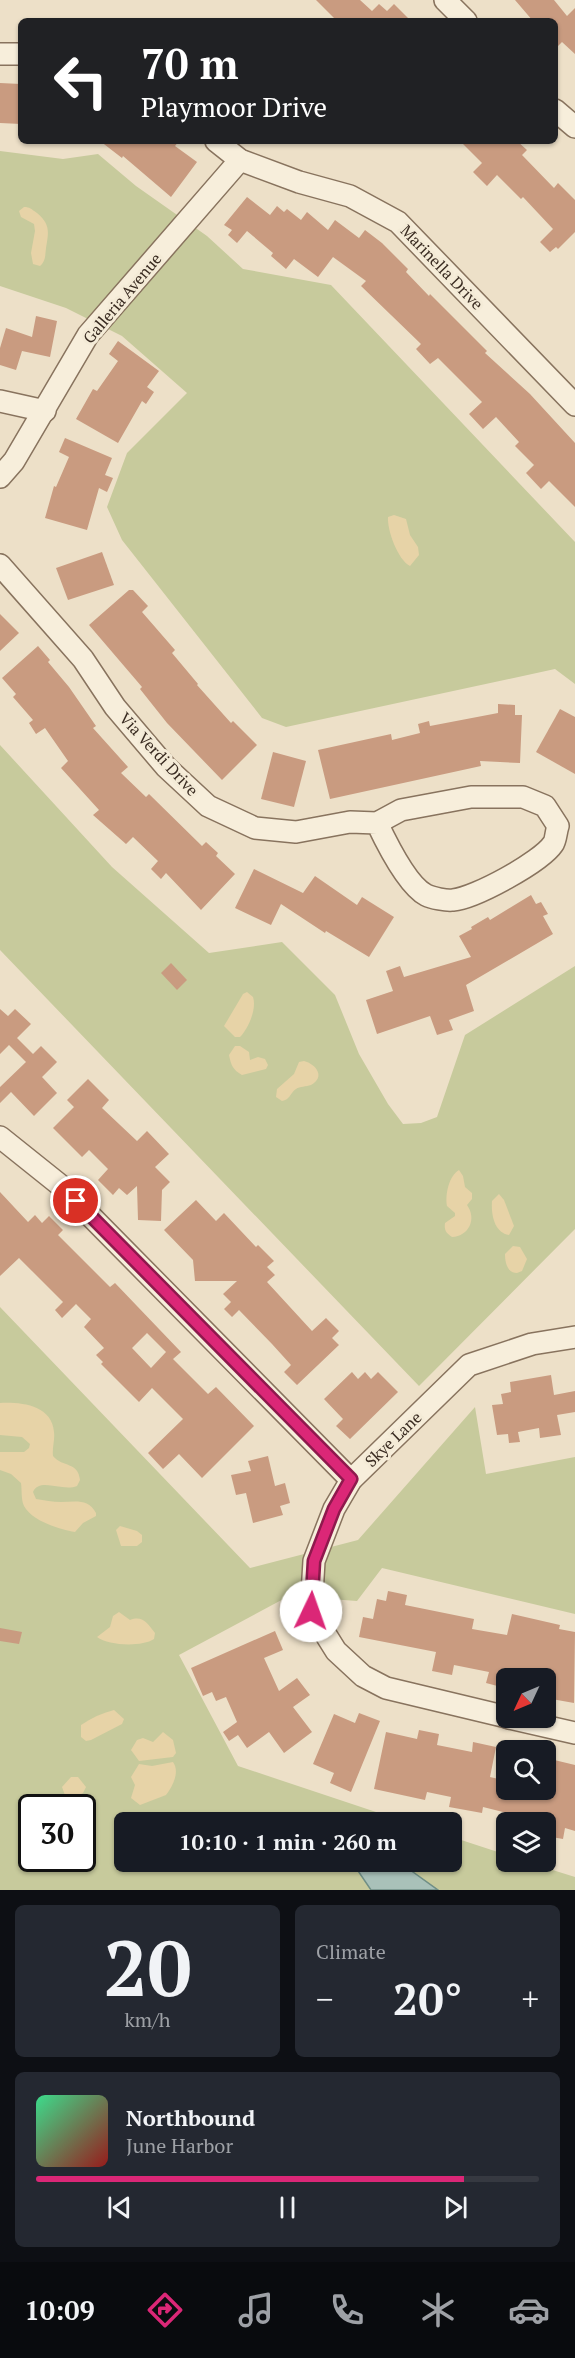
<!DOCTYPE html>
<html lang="en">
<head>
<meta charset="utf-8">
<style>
  :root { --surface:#171b24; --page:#242831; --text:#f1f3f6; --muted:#9ea1a6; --line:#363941; --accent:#db2777 }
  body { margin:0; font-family:"PT Serif",serif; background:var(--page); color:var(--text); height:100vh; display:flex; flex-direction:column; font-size:22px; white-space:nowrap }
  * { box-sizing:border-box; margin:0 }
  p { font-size:20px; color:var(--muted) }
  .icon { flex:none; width:33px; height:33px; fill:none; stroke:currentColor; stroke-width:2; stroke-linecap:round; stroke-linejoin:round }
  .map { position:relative; height:1890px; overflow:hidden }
  .drawer { display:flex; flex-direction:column; gap:15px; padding:15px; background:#0d0f14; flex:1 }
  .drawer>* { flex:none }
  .top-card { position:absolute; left:18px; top:18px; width:540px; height:126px; border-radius:9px; box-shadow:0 2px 4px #0004; background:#202124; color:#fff; overflow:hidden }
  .needle { width:39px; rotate:226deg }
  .tools { position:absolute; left:496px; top:1668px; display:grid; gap:12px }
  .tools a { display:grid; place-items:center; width:60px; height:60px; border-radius:9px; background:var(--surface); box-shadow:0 2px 4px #0004; font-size:30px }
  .speed { position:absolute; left:18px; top:1794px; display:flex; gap:12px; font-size:30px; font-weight:700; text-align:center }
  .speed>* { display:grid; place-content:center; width:78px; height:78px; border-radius:50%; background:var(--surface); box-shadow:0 2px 4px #0004; line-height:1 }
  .speed .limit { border:3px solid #111; border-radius:9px; background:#fff; color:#111 }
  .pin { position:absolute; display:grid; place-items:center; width:51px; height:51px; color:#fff; margin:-26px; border:3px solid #fff; border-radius:50%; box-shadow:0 2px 6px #0007 }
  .me { position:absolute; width:66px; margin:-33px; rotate:3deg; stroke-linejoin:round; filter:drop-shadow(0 0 4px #0008) }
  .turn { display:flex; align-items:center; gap:21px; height:126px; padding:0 24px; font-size:27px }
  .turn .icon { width:78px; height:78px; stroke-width:2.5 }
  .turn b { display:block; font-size:42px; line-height:51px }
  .big { font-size:45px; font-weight:700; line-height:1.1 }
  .drawer .widget { flex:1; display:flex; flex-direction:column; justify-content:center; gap:9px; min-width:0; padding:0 21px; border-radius:9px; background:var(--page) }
  .drawer .dial { align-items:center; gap:0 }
  .dial b { font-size:78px; line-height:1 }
  .song { display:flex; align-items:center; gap:18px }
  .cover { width:72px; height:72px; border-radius:9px; background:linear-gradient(135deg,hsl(150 70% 55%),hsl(0 70% 35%)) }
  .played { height:6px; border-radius:3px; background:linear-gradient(90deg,var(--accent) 85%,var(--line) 85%) }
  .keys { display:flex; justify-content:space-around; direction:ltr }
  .heat { display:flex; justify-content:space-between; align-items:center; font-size:33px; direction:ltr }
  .drawer .tiles { flex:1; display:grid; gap:15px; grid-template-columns:1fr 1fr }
  .widget:last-child { grid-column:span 2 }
  .trip { position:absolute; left:114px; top:1812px; width:348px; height:60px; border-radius:9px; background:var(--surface); box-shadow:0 2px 4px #0004; font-weight:700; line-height:60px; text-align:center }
  .dock { display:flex; height:96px; justify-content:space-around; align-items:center; background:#090b0e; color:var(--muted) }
  .dock .icon { width:42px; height:42px }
  .dock .current { color:var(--accent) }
  .dock b { font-size:27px; color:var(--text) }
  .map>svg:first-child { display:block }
</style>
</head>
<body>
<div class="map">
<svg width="575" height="1890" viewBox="0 0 575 1890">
  <rect width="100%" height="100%" fill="#ede0c8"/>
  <!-- green -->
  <g fill="#c7ca9c" fill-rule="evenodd">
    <polygon points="0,151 63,159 98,154 136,186 207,236 243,269 331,285 575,542 575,684 555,669 286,727 262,718 122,540 107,507 127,453 187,393 122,336 66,308 0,286"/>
    <polygon points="0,745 112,867 209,953 282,942 335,995 359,1054 388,1104 403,1124 421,1123 437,1117 465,1035 575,966 575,1229 419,1386 0,950"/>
    <path d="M0,1307L250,1568L358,1540L475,1407L486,1474L575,1457V1614L382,1568L357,1601L289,1596L179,1655L238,1766L406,1822H124V1862H452V1837L507,1855V1862H527L575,1877V1890H0ZM32,1808H82V1858H32Z"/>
  </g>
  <!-- sand -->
  <g fill="#e7d3a7">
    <path d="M24,207C30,207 31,209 37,213C50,224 49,231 46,248C45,255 46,261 40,266L33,264L31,253L35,231L34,224L21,217L19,211Z"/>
    <path d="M394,515L406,519L410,535L418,547L419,555L410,566C398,560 387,530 388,517Z"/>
    <path d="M247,992L253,997C257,1009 248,1029 240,1037H235L224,1026L243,994Z"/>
    <path d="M235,1046H240L249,1052L250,1060L258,1057L265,1059L268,1065L266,1069L242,1075C233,1070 231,1065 229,1055Z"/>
    <path d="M304,1061C316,1064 326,1077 311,1085C306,1087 300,1086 296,1089C290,1093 290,1100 282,1101L276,1097L277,1089L294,1074L299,1062Z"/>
    <path d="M459,1170L463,1176L465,1187L472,1193V1199L467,1205C477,1219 469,1236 452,1237C446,1233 444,1230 445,1223L455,1216V1213L447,1206C445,1194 449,1176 459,1170Z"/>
    <path d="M499,1194L504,1200L514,1226L509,1235C494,1233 491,1214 492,1201Z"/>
    <path d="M513,1246L520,1247L527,1259L522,1271L517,1273C507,1273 505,1262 505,1254Z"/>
    <path d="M0,1403C21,1402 52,1405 54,1432C55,1440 52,1448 53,1456C63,1468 78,1461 80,1480L77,1486C62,1492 40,1477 33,1492L36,1499C44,1500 53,1502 61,1502C75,1502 88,1498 96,1513V1516L83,1523L75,1532C59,1529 32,1521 24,1506C21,1500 22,1490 21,1483L11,1474L0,1470V1452H24L29,1448L30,1444L22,1437L0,1435Z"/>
    <polygon points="120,1526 137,1531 142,1535 142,1542 137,1546 121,1546 116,1530"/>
    <path d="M119,1612L130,1620C143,1615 148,1624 155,1633L154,1639C142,1647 109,1646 97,1637L110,1627L113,1616Z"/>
    <path d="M114,1710L124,1719L122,1724L91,1740L86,1741L81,1737V1725C91,1718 102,1713 114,1710Z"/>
    <polygon points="163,1732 173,1740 176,1753 173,1757 139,1761 131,1750 137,1740 143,1738 153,1742"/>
    <path d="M173,1762C180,1772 173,1786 166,1795L140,1805L131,1798L135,1785L131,1777L139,1764L152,1766Z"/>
    <polygon points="71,1777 78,1777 86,1787 83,1793 70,1800 66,1798 62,1787"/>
  </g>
  <!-- water -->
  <polygon fill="#a9c1b9" stroke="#708f86" stroke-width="1.5" points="352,1862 399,1862 438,1890 371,1890"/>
  <!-- building -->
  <g fill="#c99b80" fill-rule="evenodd">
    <polygon points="316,0 360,0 372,11 379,4 387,11 394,4 411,21 337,21"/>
    <polygon points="515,0 554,0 567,16 575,8 575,54 562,42 555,49 555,21 533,21"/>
    <polygon points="0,83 21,84 21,124 0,123"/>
    <polygon points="100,141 179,141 175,146 197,162 171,197 123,156 122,158"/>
    <polygon points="460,141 517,141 527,150 522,155 554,188 558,183 575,200 575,232 558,249 556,247 550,252 540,242 553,229 523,197 521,199 497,175 487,186 473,172 482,163"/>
    <polygon points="247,197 270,215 277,206 284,212 287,209 301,220 307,212 328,230 335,220 359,238 365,230 382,243 408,269 406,272 429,296 430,294 487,351 485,353 530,394 575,443 575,507 549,481 541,489 526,473 534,465 515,446 519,442 496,417 483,429 469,414 482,402 438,358 430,364 416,349 421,344 361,286 366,281 333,257 318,277 294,259 286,269 271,256 273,253 247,231 237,243 228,235 232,230 224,225"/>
    <polygon points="36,316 57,321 50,357 22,351 16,370 0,365 0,348 6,328 32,337"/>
    <polygon points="118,341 159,371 147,387 154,392 146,404 142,401 118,443 76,419 93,389 97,391 118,361 109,354"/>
    <polygon points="65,438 112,458 105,475 113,478 107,492 99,488 87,530 45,518 54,486 56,487 69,457 59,452"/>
    <polygon points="102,552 114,585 68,600 56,568"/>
    <polygon points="129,590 133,590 148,606 142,612 175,650 172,653 198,684 197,685 231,723 233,721 257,745 222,780 167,723 140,689 142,687 89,625"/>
    <polygon points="0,614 19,633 0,651"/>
    <polygon points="38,646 50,660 48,662 69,687 96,726 93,728 128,767 121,773 146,797 149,794 202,846 206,842 218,853 216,856 235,874 201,910 166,873 161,879 151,869 158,861 133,837 126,844 93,815 99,810 61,768 68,761 45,728 36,734 29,723 33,720 13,697 16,694 2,678"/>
    <polygon points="498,704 515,705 515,715 522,715 520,763 480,761 481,766 330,799 318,750 391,734 392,740 420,733 418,724 429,721 430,726 498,713"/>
    <polygon points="560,709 575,717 575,774 536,752"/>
    <polygon points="273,752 306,761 294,807 261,799"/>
    <polygon points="254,869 303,893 315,876 357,905 362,897 394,917 369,957 326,931 325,933 281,904 271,925 235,908"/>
    <polygon points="531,895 536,904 541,902 548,914 543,916 553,934 466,985 474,1011 449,1020 453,1030 437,1035 430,1016 377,1034 366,1000 393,991 386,971 400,966 404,977 471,957 459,936 472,929 471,927 488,917 490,920"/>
    <polygon points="171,963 187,980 177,990 161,973"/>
    <polygon points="0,1009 8,1016 15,1009 31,1024 17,1038 33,1054 41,1046 57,1062 42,1077 57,1093 34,1116 11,1092 0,1103 0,1087 26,1062 9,1045 0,1054"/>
    <polygon points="88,1079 109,1100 102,1108 137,1141 147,1131 169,1154 155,1167 170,1182 162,1190 161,1221 138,1220 137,1186 127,1195 119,1188 113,1195 98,1180 108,1169 89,1150 82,1157 53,1128 74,1107 67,1100"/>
    <path d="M0,1192L28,1222L35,1215L42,1223L49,1216L63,1230L58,1235L110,1287L115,1283L181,1352L173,1359L208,1394L216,1387L254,1426L202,1478L179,1454L163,1469L148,1453L183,1419L152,1388L139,1402L101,1364L103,1362L96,1355L104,1348L84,1327L91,1319L76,1304L62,1318L55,1310L63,1302L19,1258L0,1276ZM147,1333L166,1352L151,1368L132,1348Z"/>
    <polygon points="196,1200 216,1221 224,1213 256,1247 258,1245 274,1261 267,1267 275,1275 267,1282 312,1331 326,1318 339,1331 332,1338 339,1345 297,1385 284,1372 291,1365 272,1344 239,1310 232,1317 224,1309 231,1302 223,1294 237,1281 195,1281 193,1260 164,1230"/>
    <polygon points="352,1372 358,1379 365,1372 371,1379 378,1372 398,1392 350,1439 336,1426 343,1419 324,1399"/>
    <polygon points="551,1375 554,1395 575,1391 575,1412 557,1415 561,1435 540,1438 539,1428 518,1432 520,1442 509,1443 508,1434 497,1435 492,1405 503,1404 501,1394 511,1392 510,1382"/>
    <polygon points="268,1456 275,1486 285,1483 290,1503 280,1506 283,1515 253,1523 246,1493 236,1495 231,1475 251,1471 248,1461"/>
    <polygon points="388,1591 407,1595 405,1605 474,1619 472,1629 507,1635 512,1614 560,1625 559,1629 575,1632 574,1703 546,1698 546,1678 507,1678 505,1688 486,1683 489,1672 454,1665 452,1675 432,1671 436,1652 359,1637 363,1617 373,1619 377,1599 386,1601"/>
    <polygon points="0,1628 22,1632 19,1644 0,1641"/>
    <polygon points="275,1631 283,1650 264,1658 279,1691 297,1678 310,1695 293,1707 312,1732 284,1753 269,1732 247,1748 238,1735 229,1741 223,1732 237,1722 226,1697 216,1701 212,1692 203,1696 191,1668"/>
    <polygon points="359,1713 380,1721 351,1792 330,1783 334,1773 313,1764 334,1714 355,1723"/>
    <polygon points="419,1730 439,1734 437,1745 472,1752 473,1742 496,1747 490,1777 507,1781 507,1790 546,1790 546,1758 575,1765 575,1831 565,1828 563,1839 546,1836 546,1822 525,1822 527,1818 483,1807 482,1813 449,1807 451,1797 427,1792 425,1800 374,1789 386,1732 417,1739"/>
  </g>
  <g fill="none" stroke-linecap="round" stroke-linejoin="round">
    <defs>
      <g id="minor">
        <polyline points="445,0 466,21"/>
        <polyline points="0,54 21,54"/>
        <polyline points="555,110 575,127"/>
        <polyline points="216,141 240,160 299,182 350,196 398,222 575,405"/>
        <polyline points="0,401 45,411"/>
        <polyline points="0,477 14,461 88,335 240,160"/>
        <path d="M0,565L83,659L115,707L166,767L208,806L255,828L296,832L350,822L377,823L401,810L471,797H523L545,806L558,826C556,831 556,840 553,844C541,862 475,898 453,900C447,901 432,898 426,895C407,885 386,842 377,823"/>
        <polyline points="0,1137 60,1185 351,1480"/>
        <polyline points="507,1717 386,1688 363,1676 336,1651 311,1611 314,1561 334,1509 351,1480 469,1365 532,1344 575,1337"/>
        <polyline points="509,1718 575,1733"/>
      </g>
    </defs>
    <!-- minor casing -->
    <use href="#minor" stroke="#88735e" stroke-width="24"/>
    <!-- minor -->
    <use href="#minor" stroke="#f7eedb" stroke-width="21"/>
  </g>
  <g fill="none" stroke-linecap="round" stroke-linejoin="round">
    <defs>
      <polyline id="route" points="76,1201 351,1479 334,1509 314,1561 311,1611"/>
    </defs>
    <!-- route casing -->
    <use href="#route" stroke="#8e194d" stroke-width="15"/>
    <!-- route -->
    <use href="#route" stroke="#db2777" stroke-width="10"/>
  </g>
  <g text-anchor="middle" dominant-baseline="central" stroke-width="6" stroke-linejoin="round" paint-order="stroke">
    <!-- street labels -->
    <g font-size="16" fill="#392b21" stroke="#f4ebd7">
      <text transform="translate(442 267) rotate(46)">Marinella Drive</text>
      <text transform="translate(122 298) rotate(-50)">Galleria Avenue</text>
      <text transform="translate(159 754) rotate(47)">Via Verdi Drive</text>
      <text transform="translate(393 1439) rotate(-44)">Skye Lane</text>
    </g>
  </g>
</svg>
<div class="tools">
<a><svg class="needle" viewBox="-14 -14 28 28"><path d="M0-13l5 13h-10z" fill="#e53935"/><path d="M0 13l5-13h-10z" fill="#9ea1a6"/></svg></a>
<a><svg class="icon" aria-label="search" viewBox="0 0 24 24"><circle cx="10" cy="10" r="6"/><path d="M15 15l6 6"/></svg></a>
<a><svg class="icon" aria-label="layers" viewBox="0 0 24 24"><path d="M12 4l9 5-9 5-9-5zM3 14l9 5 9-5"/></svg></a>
</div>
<div class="speed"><div class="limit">30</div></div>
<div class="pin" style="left:76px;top:1201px;background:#d93025"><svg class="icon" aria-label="arrive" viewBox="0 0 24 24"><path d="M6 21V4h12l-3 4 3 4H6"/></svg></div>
<svg class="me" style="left:311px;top:1611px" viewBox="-20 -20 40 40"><circle r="19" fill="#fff"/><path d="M0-13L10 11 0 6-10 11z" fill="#db2777"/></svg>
<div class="trip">10:10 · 1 min · 260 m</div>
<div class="top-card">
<div class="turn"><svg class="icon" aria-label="left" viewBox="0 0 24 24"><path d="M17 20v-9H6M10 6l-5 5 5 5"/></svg><div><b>70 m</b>Playmoor Drive</div></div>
</div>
</div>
<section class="drawer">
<div class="tiles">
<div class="widget dial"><b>20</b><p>km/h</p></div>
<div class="widget"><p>Climate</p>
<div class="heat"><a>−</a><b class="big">20°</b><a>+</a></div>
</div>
<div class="widget">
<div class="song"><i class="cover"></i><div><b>Northbound</b><p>June Harbor</p></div></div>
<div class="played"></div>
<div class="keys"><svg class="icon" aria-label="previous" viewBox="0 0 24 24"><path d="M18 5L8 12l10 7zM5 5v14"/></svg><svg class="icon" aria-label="pause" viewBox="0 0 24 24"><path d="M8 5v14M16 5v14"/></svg><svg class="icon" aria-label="next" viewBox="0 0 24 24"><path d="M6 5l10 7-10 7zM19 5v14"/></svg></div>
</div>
</div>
</section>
<nav class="dock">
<b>10:09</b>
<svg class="icon current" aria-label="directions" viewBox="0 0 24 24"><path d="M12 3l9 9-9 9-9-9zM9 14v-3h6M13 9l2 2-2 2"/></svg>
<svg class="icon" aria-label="music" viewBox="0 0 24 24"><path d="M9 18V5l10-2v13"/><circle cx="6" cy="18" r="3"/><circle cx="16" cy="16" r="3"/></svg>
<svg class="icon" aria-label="phone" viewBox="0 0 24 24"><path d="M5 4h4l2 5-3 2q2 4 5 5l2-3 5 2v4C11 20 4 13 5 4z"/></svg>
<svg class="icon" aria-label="climate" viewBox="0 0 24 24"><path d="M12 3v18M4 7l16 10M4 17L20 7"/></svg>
<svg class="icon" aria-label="car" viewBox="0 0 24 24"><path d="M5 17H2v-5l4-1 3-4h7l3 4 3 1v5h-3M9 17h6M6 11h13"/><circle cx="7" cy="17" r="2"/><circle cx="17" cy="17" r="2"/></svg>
</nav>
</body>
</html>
